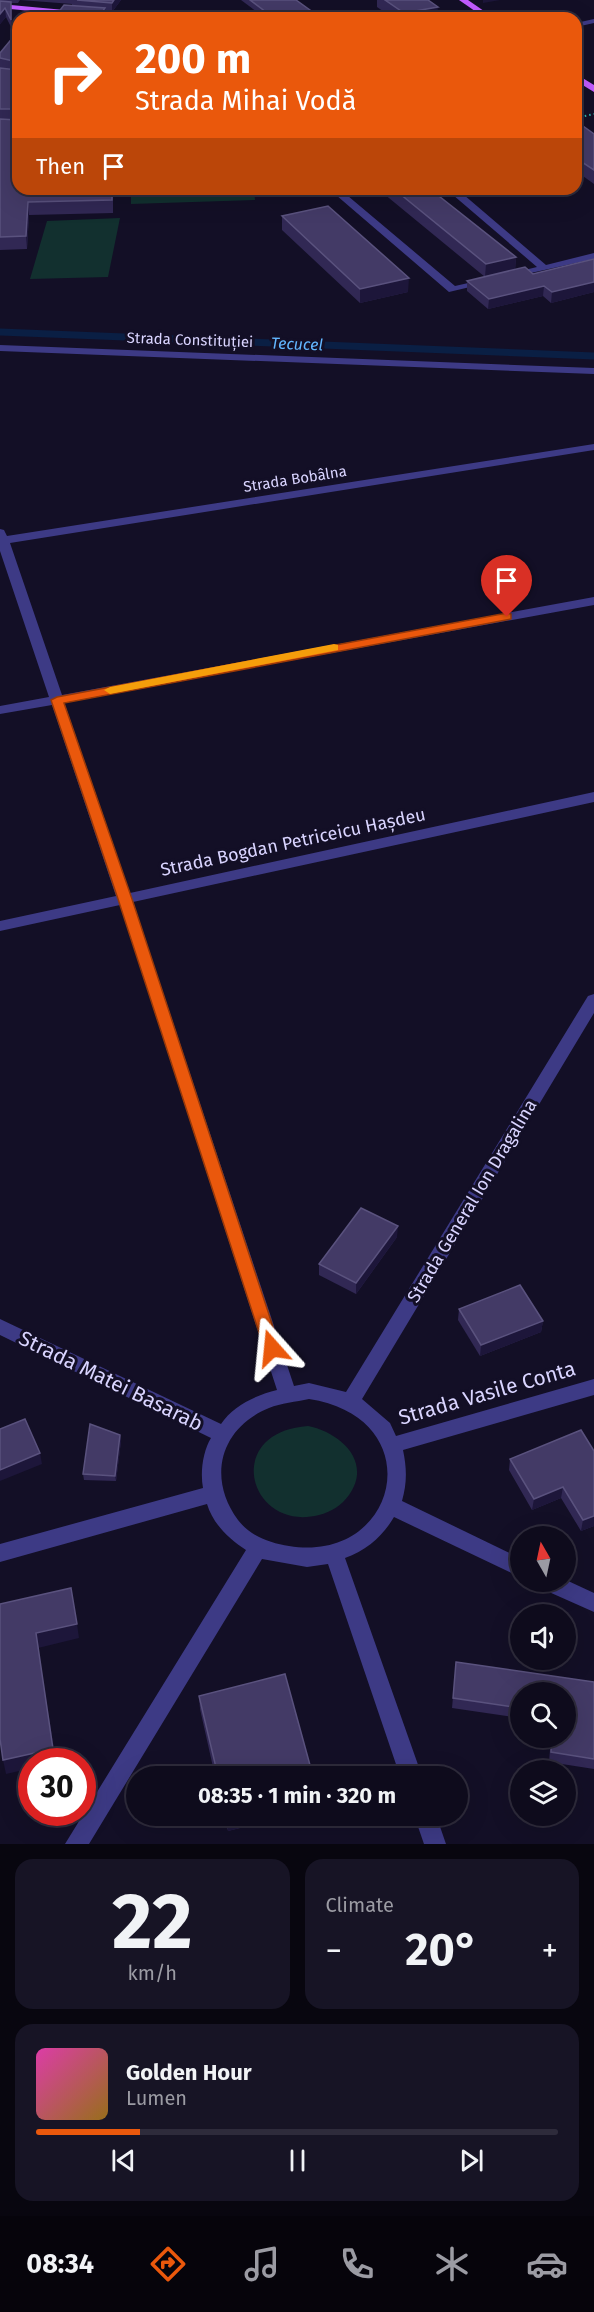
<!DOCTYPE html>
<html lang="en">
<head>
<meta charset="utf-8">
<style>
  :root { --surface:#0e0b1c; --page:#171425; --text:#f1f3f6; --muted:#9b9ba3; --line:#2e2b3b; --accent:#ea580c }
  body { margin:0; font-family:"Fira Sans",sans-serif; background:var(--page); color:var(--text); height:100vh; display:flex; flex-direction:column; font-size:22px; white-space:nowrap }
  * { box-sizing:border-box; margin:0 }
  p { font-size:20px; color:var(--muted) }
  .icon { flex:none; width:33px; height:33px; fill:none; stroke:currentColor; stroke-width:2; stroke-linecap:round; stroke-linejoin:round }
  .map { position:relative; height:1844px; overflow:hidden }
  .side { display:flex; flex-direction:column; gap:15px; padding:15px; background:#08060f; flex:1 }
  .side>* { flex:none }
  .hud { position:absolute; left:12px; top:12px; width:570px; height:183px; border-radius:18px; box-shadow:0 6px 24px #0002,0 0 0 2px var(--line); background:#ea580c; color:#fff; overflow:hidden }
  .needle { width:39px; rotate:351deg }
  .tools { position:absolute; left:510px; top:1526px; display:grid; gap:12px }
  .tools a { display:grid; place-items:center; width:66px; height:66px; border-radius:50%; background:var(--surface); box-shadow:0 6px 24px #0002,0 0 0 2px var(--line); font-size:30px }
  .speed { position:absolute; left:18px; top:1748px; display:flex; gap:12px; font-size:30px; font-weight:700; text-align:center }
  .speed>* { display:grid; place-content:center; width:78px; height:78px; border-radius:50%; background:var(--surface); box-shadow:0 6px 24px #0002,0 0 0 2px var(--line); line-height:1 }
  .speed .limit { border:9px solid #d22; background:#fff; color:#111 }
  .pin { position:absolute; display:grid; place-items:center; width:51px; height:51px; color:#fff; margin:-62px -26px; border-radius:50% 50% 50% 0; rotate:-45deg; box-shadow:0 0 6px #0007 }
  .pin .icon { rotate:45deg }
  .me { position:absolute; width:66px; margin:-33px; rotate:342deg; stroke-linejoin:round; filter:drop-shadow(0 0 4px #0008) }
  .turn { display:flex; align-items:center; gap:21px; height:126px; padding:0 24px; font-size:27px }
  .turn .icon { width:78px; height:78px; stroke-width:2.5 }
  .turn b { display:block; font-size:42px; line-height:51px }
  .then { display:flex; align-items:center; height:57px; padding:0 24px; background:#0003; gap:12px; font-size:22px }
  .big { font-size:45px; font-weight:700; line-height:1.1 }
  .side .card { flex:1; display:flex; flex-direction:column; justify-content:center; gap:9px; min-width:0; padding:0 21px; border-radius:18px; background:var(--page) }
  .side .dial { align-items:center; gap:0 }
  .dial b { font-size:78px; line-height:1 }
  .song { display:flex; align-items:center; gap:18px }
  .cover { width:72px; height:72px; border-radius:9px; background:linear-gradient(135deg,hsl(320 70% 55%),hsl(40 70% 35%)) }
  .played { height:6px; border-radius:3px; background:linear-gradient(90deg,var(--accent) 20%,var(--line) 20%) }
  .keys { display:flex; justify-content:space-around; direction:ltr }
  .heat { display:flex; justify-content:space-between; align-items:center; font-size:33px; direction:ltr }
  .side .tiles { flex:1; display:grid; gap:15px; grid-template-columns:1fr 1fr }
  .card:last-child { grid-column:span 2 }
  .trip { position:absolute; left:126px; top:1766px; width:342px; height:60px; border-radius:30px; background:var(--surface); box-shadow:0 6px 24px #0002,0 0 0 2px var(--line); font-weight:700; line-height:60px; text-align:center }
  .tab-bar { display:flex; height:96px; justify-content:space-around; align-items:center; background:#06040b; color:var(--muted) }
  .tab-bar .icon { width:42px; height:42px }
  .tab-bar .current { color:var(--accent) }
  .tab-bar b { font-size:27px; color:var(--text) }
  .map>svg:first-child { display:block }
</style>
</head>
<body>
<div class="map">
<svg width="594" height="1844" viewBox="0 0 594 1844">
  <rect width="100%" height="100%" fill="#130f26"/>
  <!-- green -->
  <g fill="#12302f">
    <polygon points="131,189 254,189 255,200 131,204"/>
    <polygon points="120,218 108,277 30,279 47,221"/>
    <path d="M308,1426C339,1432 373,1461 349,1495C342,1505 331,1512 319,1515C249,1533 221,1432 308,1426Z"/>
  </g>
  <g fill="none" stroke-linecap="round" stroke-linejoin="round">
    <!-- stream -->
    <polyline stroke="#0a1f44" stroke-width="7" points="0,332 594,356"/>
    <!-- path -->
    <polyline stroke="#2fb8b0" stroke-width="2" stroke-dasharray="1.5 3" stroke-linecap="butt" points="576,118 594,114"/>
    <!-- minor -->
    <g fill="#3d3a85" fill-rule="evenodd">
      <polygon points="594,19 594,23 576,27 576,23"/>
      <polygon points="354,189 370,189 348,196 455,286 486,279 491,282 449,292 336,195"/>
      <polygon points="446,189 457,189 546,265 594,253 594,259 508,278 508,274 537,267"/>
      <polygon points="0,345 594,368 594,374 0,351"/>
      <path d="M594,444V450L10,543L62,695L594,597V605L64,702L130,893L594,792V802L133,902L294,1386L309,1383L346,1392L588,996L594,994V1013L362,1399L390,1423L396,1436L594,1379V1395L403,1450C407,1469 407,1483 402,1501L520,1558V1577L394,1517C383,1536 367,1550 345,1558L422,1776H400L328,1564L307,1567L262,1559L89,1844H65L246,1550C229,1539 213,1524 207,1504L0,1562V1544L203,1488C200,1472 203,1451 211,1438L0,1335V1319L221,1424C233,1406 256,1395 277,1390L120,905L0,931V921L116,896L52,705L0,714V706L49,697L0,551V529L4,530L7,536ZM309,1399C432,1418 399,1564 289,1546C270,1543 250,1536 238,1520C207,1478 220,1428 269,1408C281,1403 296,1402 309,1399Z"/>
      <polygon points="566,1580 594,1593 594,1612 540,1588 537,1581"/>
      <polygon points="414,1815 436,1815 446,1844 424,1844"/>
    </g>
    <!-- major -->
    <g fill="#c25bff" fill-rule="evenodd">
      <polygon points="459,0 468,0 494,18 485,18"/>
      <polygon points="0,4 129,16 133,18 103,18 0,8"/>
      <polygon points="576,74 594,85 594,92 576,81"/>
    </g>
  </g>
  <!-- wall -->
  <g fill="#312854">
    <polygon points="0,0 121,0 112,12 72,5 72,4 20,0 18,3 11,3 12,29 6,17 0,24"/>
    <polygon points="241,0 296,0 321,18 265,18"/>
    <polygon points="377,0 428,0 437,18 393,18 377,7"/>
    <polygon points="18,37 18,189 113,189 113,213 29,215 27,249 0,250 0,53"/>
    <polygon points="576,121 594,134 594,184 576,171"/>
    <polygon points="378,189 430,189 516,257 515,270 533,274 594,259 594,292 551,303 543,296 488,309 467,291 467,281 485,277"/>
    <polygon points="282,216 408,292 360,303 282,230"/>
    <polygon points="397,1237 356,1294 319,1275 319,1264"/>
    <polygon points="459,1309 543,1321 541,1332 480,1356 458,1320"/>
    <polygon points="120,1435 121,1441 116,1481 84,1480 83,1474"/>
    <polygon points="594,1451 594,1526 581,1531 561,1498 532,1510 509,1470 510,1459"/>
    <polygon points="456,1662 594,1682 594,1769 549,1762 551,1737 566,1737 566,1692 520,1692 520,1718 452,1708"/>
    <polygon points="199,1696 313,1776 215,1776 200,1709"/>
    <polygon points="224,1815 292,1815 228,1831"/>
  </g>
  <!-- shaded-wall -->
  <g fill="#1d163a">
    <polygon points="114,0 121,0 112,12 112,3"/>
    <polygon points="483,0 500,0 483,3"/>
    <polygon points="438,7 437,18 404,18 404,13"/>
    <polygon points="5,8 6,17 0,24 0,14"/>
    <polygon points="105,8 106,18 98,18"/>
    <polygon points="28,202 29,215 27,249 26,236"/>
    <polygon points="516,257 515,270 485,277 486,264"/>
    <polygon points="409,278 408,292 360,303 360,289"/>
    <polygon points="594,282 594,292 551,303 552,292"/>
    <polygon points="544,286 543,296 488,309 489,299"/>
    <polygon points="398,1226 397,1237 356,1294 356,1283"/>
    <polygon points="543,1321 541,1332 480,1356 481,1345"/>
    <polygon points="120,1435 121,1441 116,1481 115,1476"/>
    <polygon points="40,1453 42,1464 0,1481 0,1470"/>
    <polygon points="563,1487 561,1498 532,1510 534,1499"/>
    <polygon points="594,1516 594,1526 581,1531 583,1520"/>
    <polygon points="77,1624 79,1638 38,1648 56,1761 32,1761 32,1768 6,1774 3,1760 36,1633"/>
    <polygon points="240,1815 292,1815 228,1831 228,1818"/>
  </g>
  <!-- building -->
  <g fill="#433a66" stroke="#5a527e" stroke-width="1.5">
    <polygon points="77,0 114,0 112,3"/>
    <polygon points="250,0 296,0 321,18 274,18"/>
    <polygon points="385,0 428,0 438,7 404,13"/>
    <polygon points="0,1 11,2 11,20 5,8 0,14"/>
    <polygon points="64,5 105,8 98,18 54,18"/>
    <polygon points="14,36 18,37 18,62 0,58 0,53"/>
    <polygon points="18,65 18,110 17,109 0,109 0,68 17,70"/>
    <polygon points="18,115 18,189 112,189 112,200 28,202 26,236 0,237 0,119 17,120"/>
    <polygon points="576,121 594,134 594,170 576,158"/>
    <polygon points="394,189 430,189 516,257 486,264"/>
    <polygon points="328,206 409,278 360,289 282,216"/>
    <polygon points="594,259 594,282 552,292 544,286 489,299 467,281 525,267 533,274"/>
    <polygon points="361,1208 398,1226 356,1283 319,1264"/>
    <polygon points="520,1285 543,1321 481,1345 459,1309"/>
    <polygon points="25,1419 40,1453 0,1470 0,1429"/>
    <polygon points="90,1424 120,1435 115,1476 83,1474"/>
    <polygon points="581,1430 594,1451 594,1516 583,1520 563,1487 534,1499 510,1459"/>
    <polygon points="71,1588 77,1624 36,1633 53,1749 3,1760 0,1739 0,1604"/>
    <polygon points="456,1662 594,1682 594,1759 551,1752 552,1737 566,1737 566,1692 520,1692 520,1708 453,1698"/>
    <polygon points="285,1674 313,1776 218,1776 199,1696"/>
    <polygon points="227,1815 240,1815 228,1818"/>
  </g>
  <!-- route -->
  <polygon fill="#ea580c" stroke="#983908" stroke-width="1.5" points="507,613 511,614 511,619 64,703 132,899 280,1348 278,1353 272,1355 266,1353 264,1348 118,899 51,700 57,697"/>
  <!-- slow -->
  <polygon fill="#f59e0b" points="334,644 338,645 338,650 110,694 104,690 110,687"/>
  <g text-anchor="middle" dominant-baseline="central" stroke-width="6" stroke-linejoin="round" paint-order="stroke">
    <!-- far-street labels -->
    <g font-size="15" fill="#d9d4ff" stroke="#130f26">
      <text transform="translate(190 340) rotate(2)">Strada Constituției</text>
      <text transform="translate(295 479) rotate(-9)">Strada Bobâlna</text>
    </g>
    <!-- far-water labels -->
    <g font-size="16" font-style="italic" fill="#62b6ff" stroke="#130f26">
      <text transform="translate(297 344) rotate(2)">Tecucel</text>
    </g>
    <!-- street labels -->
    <g font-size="18" fill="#d9d4ff" stroke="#130f26">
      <text transform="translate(293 842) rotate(-12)">Strada Bogdan Petriceicu Hașdeu</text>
      <text transform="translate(472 1201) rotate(-59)">Strada General Ion Dragalina</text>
    </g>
    <!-- near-street labels -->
    <g font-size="21" fill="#d9d4ff" stroke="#130f26">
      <text transform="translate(111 1381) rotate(26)">Strada Matei Basarab</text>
      <text transform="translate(487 1393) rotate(-16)">Strada Vasile Conta</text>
    </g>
  </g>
</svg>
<div class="tools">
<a><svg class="needle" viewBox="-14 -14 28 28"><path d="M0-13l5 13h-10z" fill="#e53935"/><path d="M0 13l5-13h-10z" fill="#9b9ba3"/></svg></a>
<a><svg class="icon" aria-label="sound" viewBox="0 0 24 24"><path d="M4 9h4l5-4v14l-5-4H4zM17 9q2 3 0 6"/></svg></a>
<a><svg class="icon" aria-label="search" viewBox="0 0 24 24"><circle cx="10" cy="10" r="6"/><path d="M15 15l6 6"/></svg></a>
<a><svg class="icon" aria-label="layers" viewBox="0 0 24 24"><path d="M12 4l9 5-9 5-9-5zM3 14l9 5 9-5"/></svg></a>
</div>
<div class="speed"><div class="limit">30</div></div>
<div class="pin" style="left:507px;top:617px;background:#d93025"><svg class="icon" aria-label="arrive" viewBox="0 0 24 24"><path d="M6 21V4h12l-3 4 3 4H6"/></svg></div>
<svg class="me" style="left:272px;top:1348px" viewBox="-20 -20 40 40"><path d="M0-17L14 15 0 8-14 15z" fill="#ea580c" stroke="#fff" stroke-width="4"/></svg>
<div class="trip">08:35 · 1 min · 320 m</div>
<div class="hud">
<div class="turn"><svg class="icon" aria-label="right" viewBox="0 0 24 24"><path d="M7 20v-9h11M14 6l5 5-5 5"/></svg><div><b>200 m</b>Strada Mihai Vodă</div></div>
<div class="then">Then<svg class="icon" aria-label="arrive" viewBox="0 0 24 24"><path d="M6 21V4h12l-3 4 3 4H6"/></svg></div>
</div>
</div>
<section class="side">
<div class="tiles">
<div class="card dial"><b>22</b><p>km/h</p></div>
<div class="card"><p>Climate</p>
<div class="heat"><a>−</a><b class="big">20°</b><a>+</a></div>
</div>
<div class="card">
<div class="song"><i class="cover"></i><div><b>Golden Hour</b><p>Lumen</p></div></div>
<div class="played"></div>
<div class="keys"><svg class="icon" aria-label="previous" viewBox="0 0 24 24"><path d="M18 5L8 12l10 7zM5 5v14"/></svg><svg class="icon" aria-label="pause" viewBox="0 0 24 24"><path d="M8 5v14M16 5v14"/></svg><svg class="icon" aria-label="next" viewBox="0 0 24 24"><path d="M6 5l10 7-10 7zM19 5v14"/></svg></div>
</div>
</div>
</section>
<nav class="tab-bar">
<b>08:34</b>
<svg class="icon current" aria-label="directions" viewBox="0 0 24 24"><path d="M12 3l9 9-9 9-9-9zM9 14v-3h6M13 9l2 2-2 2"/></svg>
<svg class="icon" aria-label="music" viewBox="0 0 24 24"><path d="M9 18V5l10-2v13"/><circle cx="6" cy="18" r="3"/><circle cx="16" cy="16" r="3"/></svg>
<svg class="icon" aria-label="phone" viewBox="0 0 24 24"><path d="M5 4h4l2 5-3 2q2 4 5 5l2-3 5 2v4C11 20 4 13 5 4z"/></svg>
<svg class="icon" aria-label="climate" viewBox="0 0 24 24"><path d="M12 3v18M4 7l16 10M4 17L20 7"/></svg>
<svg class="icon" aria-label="car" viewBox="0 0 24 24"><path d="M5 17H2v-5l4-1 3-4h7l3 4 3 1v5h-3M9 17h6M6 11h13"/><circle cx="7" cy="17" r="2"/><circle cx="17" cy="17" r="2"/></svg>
</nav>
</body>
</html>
